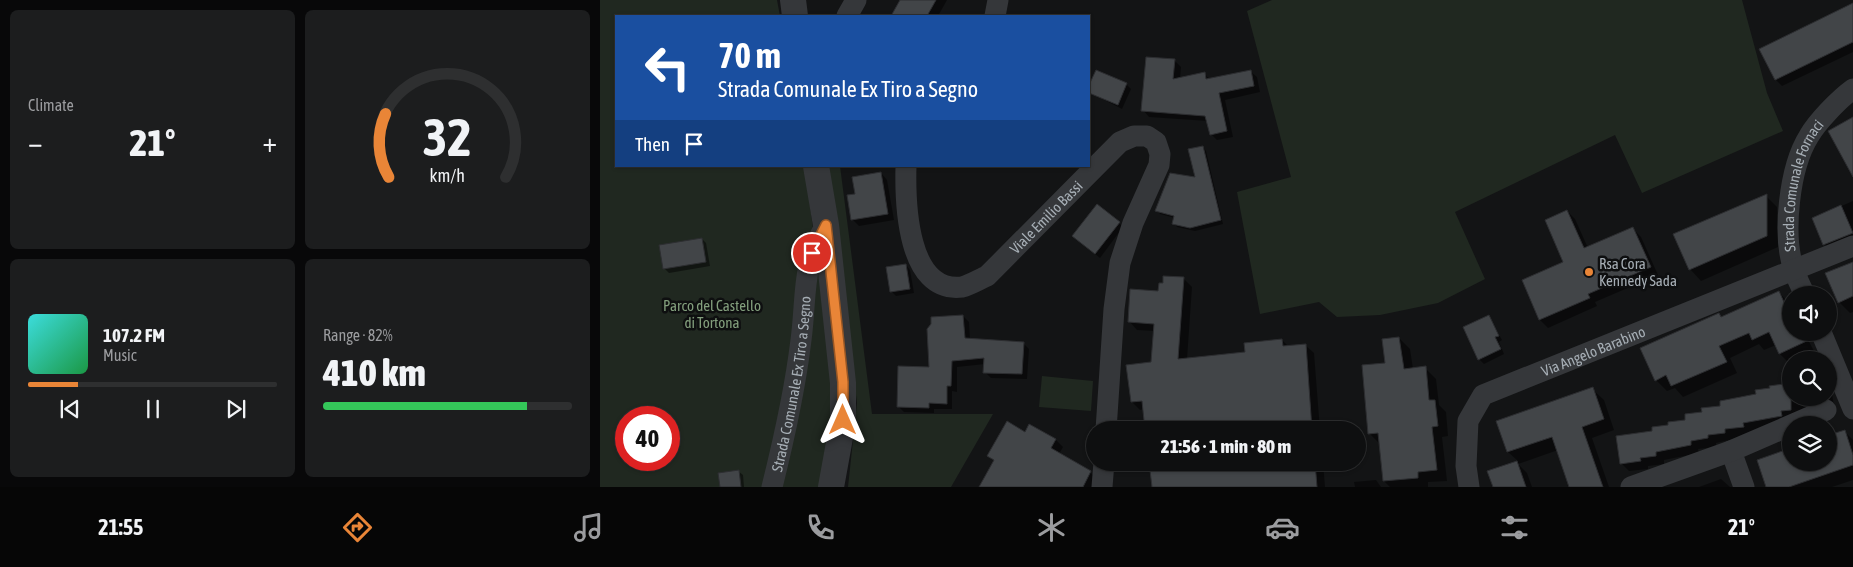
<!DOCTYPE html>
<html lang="en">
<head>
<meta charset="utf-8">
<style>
  :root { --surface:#0e0f10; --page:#1c1d1e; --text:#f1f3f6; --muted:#9b9c9f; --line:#2e2f30; --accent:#e98537 }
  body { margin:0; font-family:"Asap Condensed",sans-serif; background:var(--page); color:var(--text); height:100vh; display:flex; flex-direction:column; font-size:19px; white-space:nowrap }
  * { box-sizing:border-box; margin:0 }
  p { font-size:16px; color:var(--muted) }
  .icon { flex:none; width:28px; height:28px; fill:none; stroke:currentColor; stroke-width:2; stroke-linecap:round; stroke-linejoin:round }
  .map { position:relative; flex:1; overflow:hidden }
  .side { display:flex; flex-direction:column; gap:10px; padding:10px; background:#080809; width:600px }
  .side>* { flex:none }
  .top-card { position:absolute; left:15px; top:15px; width:475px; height:152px; border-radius:0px; box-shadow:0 1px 4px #0004,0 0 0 1px var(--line); background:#1a4fa0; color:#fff; overflow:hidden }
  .buttons { position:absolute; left:1182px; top:286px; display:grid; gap:10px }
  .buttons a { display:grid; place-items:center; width:55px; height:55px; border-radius:50%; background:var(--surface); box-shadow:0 1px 4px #0004,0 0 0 1px var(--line); font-size:25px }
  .speed { position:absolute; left:15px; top:406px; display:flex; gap:10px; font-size:25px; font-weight:700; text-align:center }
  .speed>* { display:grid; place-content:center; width:65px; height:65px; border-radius:50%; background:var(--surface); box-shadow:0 1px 4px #0004,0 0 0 1px var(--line); line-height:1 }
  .speed .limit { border:8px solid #d22; background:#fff; color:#111 }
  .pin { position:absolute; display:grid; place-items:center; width:42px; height:42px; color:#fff; margin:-21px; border:2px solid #fff; border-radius:50%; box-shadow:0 1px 5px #0007 }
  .me { position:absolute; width:55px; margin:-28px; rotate:0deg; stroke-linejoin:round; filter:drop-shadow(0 0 4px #0008) }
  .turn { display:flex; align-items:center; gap:18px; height:105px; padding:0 20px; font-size:22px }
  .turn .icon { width:65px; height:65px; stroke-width:2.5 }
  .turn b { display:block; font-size:35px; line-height:42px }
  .then { display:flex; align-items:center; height:48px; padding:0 20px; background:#0003; gap:10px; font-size:19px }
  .big { font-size:38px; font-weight:800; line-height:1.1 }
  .side .tile { flex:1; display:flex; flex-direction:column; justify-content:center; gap:8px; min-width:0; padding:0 18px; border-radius:8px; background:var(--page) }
  .side .dial { align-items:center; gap:0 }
  .dial svg { height:130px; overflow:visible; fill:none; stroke:var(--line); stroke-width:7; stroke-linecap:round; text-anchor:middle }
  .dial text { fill:var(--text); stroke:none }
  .song { display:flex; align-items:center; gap:15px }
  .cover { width:60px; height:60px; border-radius:8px; background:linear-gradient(135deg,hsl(180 70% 55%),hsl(140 70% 35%)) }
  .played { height:5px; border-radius:2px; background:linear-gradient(90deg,var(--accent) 20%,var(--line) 20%) }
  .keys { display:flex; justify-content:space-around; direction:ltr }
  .heat { display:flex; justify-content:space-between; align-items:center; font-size:28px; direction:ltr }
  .charge { height:8px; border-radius:4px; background:linear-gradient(90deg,#34c759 82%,var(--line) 0) }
  .side .tiles { flex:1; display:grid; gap:10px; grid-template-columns:repeat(2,1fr) }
  .trip { position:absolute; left:486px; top:421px; width:280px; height:50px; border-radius:25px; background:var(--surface); box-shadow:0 1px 4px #0004,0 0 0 1px var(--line); font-weight:800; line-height:50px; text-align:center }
  .tab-bar { display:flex; height:80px; justify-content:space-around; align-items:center; background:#060606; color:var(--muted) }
  .tab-bar .icon { width:35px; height:35px }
  .tab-bar .on { color:var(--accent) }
  .tab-bar b { font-size:22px; color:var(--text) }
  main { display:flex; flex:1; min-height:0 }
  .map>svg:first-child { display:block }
</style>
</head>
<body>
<main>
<section class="side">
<div class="tiles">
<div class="tile"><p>Climate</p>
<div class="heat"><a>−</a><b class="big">21°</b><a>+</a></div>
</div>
<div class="tile dial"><svg viewBox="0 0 100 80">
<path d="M14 69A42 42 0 1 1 86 69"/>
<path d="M14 69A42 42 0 0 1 12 30" stroke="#e98537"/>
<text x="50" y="56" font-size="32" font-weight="700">32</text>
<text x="50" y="72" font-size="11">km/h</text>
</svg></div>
<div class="tile">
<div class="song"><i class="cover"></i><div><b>107.2 FM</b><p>Music</p></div></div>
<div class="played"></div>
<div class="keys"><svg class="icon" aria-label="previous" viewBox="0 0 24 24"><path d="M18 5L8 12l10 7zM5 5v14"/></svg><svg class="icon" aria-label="pause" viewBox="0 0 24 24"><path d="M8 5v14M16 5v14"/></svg><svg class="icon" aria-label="next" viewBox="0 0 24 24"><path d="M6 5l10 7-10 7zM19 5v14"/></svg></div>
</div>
<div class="tile"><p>Range · 82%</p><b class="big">410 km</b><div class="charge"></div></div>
</div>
</section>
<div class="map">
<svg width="1253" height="487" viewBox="0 0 1253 487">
  <rect width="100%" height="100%" fill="#131415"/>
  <!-- green -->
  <g fill="#202820" fill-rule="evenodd">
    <path d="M0,0H177L180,16H16V166H205L234,393L226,487H0ZM26,418H69V460H26Z"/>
    <polygon points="672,0 1142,0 1167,93 1183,131 1042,193 1015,135 855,212 885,279 838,303 780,315 737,317 719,302 660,314 637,192 691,177 647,11"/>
    <polygon points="227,166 240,166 272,414 393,414 351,487 248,487 257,403"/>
    <polygon points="442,376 493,381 491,411 439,407"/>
  </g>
  <!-- shadow -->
  <g fill="#0007">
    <polygon points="302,0 347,0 338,16 292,16"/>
    <polygon points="1250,6 1253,10 1253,52 1182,86 1176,80"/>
    <polygon points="574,60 581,67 580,79 604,73 610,80 650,71 657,77 660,92 625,100 633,137 617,140 611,134 608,121 549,117 543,110"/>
    <polygon points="496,71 527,85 531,89 522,109 489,92"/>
    <polygon points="603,147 606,151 623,224 595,231 577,227 574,223 575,218 560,214 557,210 597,178"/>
    <polygon points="281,173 287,180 294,220 259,226 253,220 256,195"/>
    <polygon points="1166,196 1177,207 1178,247 1101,281 1090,269"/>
    <polygon points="1253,201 1253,248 1235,255 1224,244 1214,218"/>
    <polygon points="967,211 975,219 988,248 1033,229 1041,237 1058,275 995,302 997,306 948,328 940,320 923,281 965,262"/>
    <polygon points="519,223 523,227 500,258 478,240"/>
    <polygon points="102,239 106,243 110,266 69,273 65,269"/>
    <polygon points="1253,263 1253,312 1250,313 1239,302 1227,274"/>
    <polygon points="306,265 310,270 314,293 296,296 292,292"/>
    <polygon points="584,279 592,287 587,359 647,353 682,340 689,347 705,345 714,353 720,430 546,430 544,409 540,410 532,402 552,363 555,331 537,330 529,321 560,292"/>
    <polygon points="1179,292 1191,306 1191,332 1204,332 1215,353 1201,360 1191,360 1191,365 1180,354 1176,345 1164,350 1159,344 1130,358 1137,373 1083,397 1075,388 1067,391 1056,380 1119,315 1122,318"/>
    <polygon points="363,316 369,322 370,339 423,343 429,349 427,379 391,378 385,372 385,364 357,367 357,392 352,391 352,409 334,409 334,413 304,412 298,406 331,368"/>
    <polygon points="888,316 902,340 899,342 904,354 884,364 879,359"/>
    <polygon points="799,338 810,349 813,369 825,368 836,379 839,405 846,412 848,436 842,437 847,481 828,482 828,487 790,487 784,481 780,444 769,433 786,364"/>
    <polygon points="1229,376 1234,406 1151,435 1116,443 1116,447 1098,449 1099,453 1064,460 1064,464 1048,466 1048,469 1029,471 1021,463 1053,432 1139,400 1138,397 1157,395 1171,390 1171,387 1191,382 1191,398 1229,398"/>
    <polygon points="992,389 1004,400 1014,430 992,438 1009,487 971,487 958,450 918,464 927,473 932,487 894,487 889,472 918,461 908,452 898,421"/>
    <polygon points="1244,431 1253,440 1253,480 1232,487 1167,487 1158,461 1191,450 1191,462 1229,462 1229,437"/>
    <polygon points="425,433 456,440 463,447 459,454 490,472 497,479 494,487 381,487 395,462 389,456"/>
    <polygon points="550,462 723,462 725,487 553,487"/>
    <polygon points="138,471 143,475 144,487 121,487"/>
    <polygon points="1121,479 1130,487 1099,487"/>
    <polygon points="776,480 781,487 755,487 754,482"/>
  </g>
  <!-- building -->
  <g fill="#424548" stroke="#2d2e31">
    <polygon points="300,0 336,0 327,16 291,16"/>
    <polygon points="1253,3 1253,42 1175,80 1159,49"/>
    <polygon points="546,57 575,59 573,79 605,72 606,79 651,70 654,86 619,93 627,131 610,135 605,116 541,111"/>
    <polygon points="496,70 527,83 518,105 489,93 489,85"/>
    <polygon points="1253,117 1253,177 1228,131"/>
    <polygon points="603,146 621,220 590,228 572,224 574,216 555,211 570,173 595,177 588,149"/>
    <polygon points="281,172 288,214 251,220 247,195 255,194 252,177"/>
    <polygon points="1167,194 1167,236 1089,270 1073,234"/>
    <polygon points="497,204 520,222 495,254 472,236"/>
    <polygon points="1241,205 1253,233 1223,245 1212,218"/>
    <polygon points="967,210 984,248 1033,227 1051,267 988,294 990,298 939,320 922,280 963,262 945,220"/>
    <polygon points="102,238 106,262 63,269 59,245"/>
    <polygon points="1253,262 1253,296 1238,303 1225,273"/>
    <polygon points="306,264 310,289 290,292 286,267"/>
    <polygon points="563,276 584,277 578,359 645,352 644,343 682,339 683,346 706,344 712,430 545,430 542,401 531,402 526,365 551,362 554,324 528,322 530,289 558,291 559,283 563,283"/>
    <polygon points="1179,291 1191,318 1191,332 1209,332 1211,339 1179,354 1169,332 1152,340 1149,333 1119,346 1127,362 1071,386 1066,375 1055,381 1040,348 1119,313 1121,317"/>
    <polygon points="363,315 365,338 424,342 422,374 383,373 384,358 352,361 351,386 347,386 347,404 329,403 329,408 297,407 298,366 329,367 327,329 331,324 331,317"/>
    <polygon points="889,315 899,336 895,337 901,349 878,360 863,327"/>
    <polygon points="799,337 804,369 826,366 829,400 835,400 838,426 832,427 837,470 818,472 818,478 783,481 778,433 768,434 762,365 785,363 782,339"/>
    <polygon points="1191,383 1191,410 1181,411 1182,416 1143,423 1144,427 1125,429 1125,433 1108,435 1108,438 1091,441 1091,445 1056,452 1056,456 1040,458 1041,461 1020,464 1016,436 1052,431 1052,427 1068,425 1068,422 1085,420 1085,414 1102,412 1101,408 1120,406 1120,401 1156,394 1155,390 1170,388 1169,386"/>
    <polygon points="993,387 1004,419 982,427 1003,487 969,487 952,437 907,452 896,421"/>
    <polygon points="407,421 425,432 429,424 456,439 451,448 491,471 483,487 379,487 394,460 387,456"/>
    <polygon points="1245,430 1253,455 1253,465 1189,487 1166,487 1157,460 1191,448 1191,462 1229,462 1229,435"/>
    <polygon points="917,461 926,487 893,487 887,471"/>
    <polygon points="549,462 715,462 717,487 552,487"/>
    <polygon points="139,470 141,487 120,487 118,473"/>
  </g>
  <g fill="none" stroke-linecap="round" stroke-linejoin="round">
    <!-- minor -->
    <g stroke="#35373a" stroke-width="21">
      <polyline points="247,16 256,0"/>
      <polyline points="395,16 398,0"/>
      <path id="s1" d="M306,166C305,203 307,294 362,287C370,285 380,279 387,276L520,142L534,136H547L556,142L560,154L559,165L533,223L520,263L514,309L506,430"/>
      <path id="s2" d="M1205,295C1201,287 1197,279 1194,270C1182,235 1189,168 1209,136C1217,122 1239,99 1253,89"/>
      <polyline points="1221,332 1253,409"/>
      <polyline points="1131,451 1144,487"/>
      <path id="s3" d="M172,487C184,439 195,390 201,340C207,295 201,265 226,225"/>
      <polyline points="502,487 504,462"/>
      <path id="s4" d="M869,487L866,466L868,421L883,395L1253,246"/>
      <polyline points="1031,487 1131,451 1226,410"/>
    </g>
    <!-- tertiary -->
    <g stroke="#35373a" stroke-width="26">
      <polyline points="193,0 195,16"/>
      <polyline points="216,166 226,225 243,383 243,421 231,487"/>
    </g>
  </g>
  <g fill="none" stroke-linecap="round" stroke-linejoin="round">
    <defs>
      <polyline id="route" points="212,253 226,225 243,382 243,420"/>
    </defs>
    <!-- route casing -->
    <use href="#route" stroke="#975624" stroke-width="12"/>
    <!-- route -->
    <use href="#route" stroke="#e98537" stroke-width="9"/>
  </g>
  <!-- markers -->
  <circle fill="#e98537" stroke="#0e0f10" stroke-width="2" cx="989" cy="272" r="5"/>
  <g text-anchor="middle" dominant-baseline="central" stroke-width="5" stroke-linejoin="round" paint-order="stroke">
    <!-- street labels -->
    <g font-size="15" fill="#a6aeb5" stroke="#0e0f10">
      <text stroke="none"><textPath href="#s2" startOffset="115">Strada Comunale Fornaci</textPath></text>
      <text stroke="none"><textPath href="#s1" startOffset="261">Viale Emilio Bassi</textPath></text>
      <text stroke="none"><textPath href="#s4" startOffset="215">Via Angelo Barabino</textPath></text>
      <text stroke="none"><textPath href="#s3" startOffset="105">Strada Comunale Ex Tiro a Segno</textPath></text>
    </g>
    <!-- poi labels -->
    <g font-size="15" fill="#a6aeb5" stroke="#0e0f10" text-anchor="start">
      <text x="999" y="263">Rsa Cora<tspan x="999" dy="17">Kennedy Sada</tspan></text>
    </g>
    <!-- park labels -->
    <g font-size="15" fill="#839f7d" stroke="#0e0f10">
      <text x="112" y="305">Parco del Castello<tspan x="112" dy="17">di Tortona</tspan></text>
    </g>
  </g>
</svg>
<div class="buttons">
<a><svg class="icon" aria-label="sound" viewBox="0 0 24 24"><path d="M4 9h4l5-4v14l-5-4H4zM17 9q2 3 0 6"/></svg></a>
<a><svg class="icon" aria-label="search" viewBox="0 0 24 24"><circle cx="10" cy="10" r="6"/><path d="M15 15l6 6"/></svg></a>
<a><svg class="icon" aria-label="layers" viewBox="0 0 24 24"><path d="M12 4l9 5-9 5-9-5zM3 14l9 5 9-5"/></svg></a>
</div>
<div class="speed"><div class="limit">40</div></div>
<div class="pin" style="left:212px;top:253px;background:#d93025"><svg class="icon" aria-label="arrive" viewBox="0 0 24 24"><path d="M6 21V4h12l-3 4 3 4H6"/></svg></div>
<svg class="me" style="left:243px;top:420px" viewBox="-20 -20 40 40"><path d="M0-17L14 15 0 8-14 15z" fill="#e98537" stroke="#fff" stroke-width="4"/></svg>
<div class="trip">21:56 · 1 min · 80 m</div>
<div class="top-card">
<div class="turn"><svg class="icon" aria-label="left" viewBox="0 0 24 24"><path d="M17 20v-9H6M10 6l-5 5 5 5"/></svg><div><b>70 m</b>Strada Comunale Ex Tiro a Segno</div></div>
<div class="then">Then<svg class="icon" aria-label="arrive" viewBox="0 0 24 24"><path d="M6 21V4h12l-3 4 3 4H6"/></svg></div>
</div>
</div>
</main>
<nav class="tab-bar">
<b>21:55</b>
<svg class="icon on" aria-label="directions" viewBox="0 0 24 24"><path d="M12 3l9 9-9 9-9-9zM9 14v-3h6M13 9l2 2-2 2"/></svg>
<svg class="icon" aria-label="music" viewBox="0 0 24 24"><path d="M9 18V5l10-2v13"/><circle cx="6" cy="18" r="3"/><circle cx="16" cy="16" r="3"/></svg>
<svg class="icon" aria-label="phone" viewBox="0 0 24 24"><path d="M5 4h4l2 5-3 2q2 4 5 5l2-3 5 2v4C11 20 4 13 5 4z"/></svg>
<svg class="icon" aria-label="climate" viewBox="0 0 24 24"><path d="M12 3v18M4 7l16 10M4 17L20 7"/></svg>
<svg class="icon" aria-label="car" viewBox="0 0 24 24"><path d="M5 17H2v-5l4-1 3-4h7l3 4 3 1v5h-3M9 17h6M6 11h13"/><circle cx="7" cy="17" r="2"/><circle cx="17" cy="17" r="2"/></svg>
<svg class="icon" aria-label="filters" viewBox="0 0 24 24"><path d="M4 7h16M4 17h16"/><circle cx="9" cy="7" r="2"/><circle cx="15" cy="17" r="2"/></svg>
<b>21°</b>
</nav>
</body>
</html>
